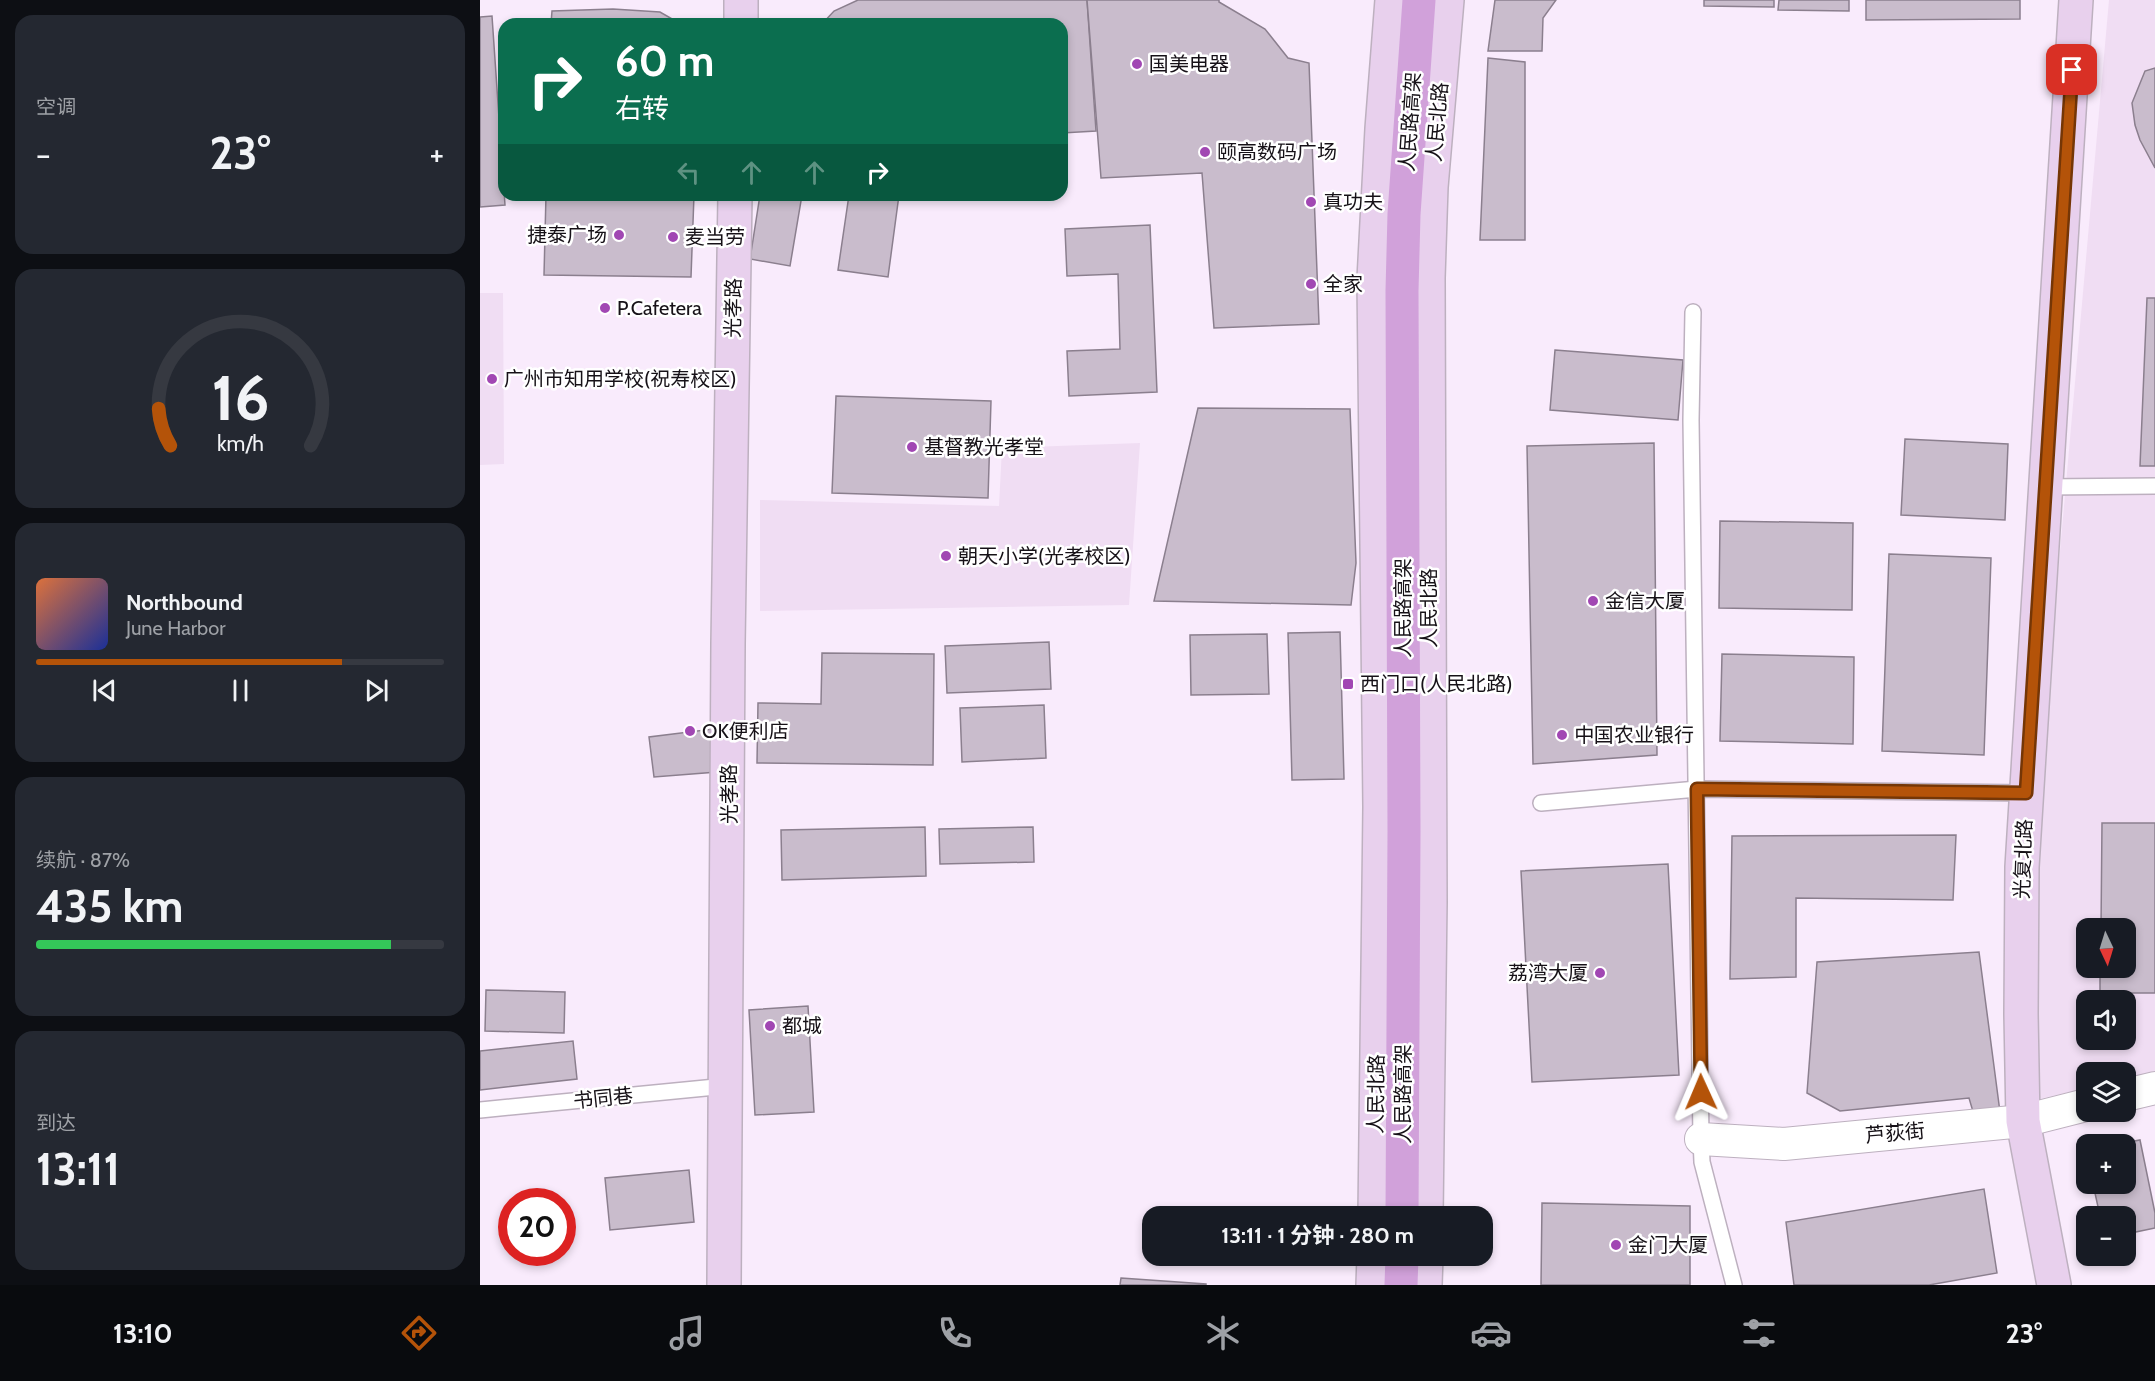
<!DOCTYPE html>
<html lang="zh">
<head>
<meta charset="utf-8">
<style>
  :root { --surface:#171b24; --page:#242831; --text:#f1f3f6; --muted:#9ea1a6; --line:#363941; --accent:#b45309 }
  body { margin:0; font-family:Cabin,"Noto Sans SC",sans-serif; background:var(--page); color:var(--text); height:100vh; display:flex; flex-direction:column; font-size:22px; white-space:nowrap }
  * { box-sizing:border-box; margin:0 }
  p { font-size:20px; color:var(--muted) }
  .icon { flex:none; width:33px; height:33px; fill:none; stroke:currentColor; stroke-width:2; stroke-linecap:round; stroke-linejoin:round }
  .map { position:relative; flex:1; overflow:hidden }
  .drawer { display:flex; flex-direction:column; gap:15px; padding:15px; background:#0d0f14; width:480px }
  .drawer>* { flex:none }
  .guide { position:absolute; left:18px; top:18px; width:570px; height:183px; border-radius:18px; box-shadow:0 3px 9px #0003; background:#0b6e4f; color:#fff; overflow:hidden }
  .needle { width:39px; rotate:176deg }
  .tools { position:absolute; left:1596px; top:918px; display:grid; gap:12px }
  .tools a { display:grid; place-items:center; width:60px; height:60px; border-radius:12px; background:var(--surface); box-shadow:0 3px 9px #0003; font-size:30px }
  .speed { position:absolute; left:18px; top:1188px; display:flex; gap:12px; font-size:30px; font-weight:700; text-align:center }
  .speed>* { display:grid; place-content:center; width:78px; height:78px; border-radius:50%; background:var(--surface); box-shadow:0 3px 9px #0003; line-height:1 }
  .speed .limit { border:9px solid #d22; background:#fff; color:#111 }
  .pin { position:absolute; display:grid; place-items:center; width:51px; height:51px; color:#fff; margin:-26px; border-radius:12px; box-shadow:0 3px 9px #0006 }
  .me { position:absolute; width:66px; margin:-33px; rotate:359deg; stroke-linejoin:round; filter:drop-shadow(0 0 4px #0008) }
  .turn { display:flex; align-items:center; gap:21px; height:126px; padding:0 18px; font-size:27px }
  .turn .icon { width:78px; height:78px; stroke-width:2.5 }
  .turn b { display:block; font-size:42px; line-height:51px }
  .lanes { display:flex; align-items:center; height:57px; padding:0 18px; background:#0003; justify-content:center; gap:30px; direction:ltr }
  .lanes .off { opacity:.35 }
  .big { font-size:45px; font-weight:700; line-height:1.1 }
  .drawer .card { flex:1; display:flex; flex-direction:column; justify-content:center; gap:9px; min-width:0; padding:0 21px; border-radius:18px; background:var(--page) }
  .drawer .dial { align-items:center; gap:0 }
  .dial svg { height:156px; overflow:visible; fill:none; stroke:var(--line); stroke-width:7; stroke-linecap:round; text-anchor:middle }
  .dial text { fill:var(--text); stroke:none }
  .song { display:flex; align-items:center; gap:18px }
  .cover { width:72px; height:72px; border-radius:9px; background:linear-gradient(135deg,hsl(20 70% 55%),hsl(230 70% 35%)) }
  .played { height:6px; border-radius:3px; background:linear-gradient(90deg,var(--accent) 75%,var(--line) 75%) }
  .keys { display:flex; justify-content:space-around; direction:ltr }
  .heat { display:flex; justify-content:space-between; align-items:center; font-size:33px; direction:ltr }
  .charge { height:9px; border-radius:4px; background:linear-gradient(90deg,#34c759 87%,var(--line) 0) }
  .trip { position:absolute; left:662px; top:1206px; width:351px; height:60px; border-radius:18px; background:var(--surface); box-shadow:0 3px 9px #0003; font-weight:700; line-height:60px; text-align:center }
  .dock { display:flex; height:96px; justify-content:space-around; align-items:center; background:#090b0e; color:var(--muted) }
  .dock .icon { width:42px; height:42px }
  .dock .on { color:var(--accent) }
  .dock b { font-size:27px; color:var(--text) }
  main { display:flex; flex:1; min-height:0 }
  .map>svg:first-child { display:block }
</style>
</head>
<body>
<main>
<section class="drawer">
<div class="card"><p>空调</p>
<div class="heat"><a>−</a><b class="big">23°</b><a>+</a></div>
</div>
<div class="card dial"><svg viewBox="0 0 100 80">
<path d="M14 69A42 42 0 1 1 86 69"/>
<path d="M14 69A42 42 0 0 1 8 50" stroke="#b45309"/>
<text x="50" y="56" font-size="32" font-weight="700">16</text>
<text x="50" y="72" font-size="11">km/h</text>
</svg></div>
<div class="card">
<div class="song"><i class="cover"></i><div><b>Northbound</b><p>June Harbor</p></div></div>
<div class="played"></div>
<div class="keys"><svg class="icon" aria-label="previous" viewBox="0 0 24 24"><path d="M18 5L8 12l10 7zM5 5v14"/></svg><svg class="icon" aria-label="pause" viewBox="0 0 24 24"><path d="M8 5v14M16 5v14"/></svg><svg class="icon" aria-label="next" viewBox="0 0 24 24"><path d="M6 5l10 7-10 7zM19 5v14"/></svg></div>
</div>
<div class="card"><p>续航 · 87%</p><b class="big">435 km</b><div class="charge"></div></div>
<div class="card"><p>到达</p><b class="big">13:11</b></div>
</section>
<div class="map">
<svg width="1675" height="1285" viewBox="0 0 1675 1285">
  <rect width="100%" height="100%" fill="#f9ebfc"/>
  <!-- built -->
  <g fill="#f0ddf3" fill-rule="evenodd">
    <path d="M1629,0H1675V1071L1646,1078V1072H1606V1088L1559,1099L1557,810ZM1606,928H1646V968H1606ZM1606,1000H1646V1040H1606Z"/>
    <polygon points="0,293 23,293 24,464 0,465"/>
    <polygon points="660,443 649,605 280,611 280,500 519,506 522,448"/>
  </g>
  <!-- building -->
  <g fill="#c9bccc" stroke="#8b7f8e" stroke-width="1.5">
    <polygon points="378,0 607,0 616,131 582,133 582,24 342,24 354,11"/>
    <polygon points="607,0 739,0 739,2 785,29 808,58 829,63 839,324 734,328 722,173 621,178"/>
    <polygon points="1015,0 1076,0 1063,18 1062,51 1008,51"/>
    <polygon points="1224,0 1294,0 1294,7 1224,6"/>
    <polygon points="1299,0 1369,0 1369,11 1298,10"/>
    <polygon points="1386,0 1540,0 1540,19 1386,20"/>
    <polygon points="133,9 180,12 201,24 71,24 72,11"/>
    <polygon points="12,16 25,205 0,207 0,17"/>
    <polygon points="1008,58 1045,62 1045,240 1000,240"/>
    <polygon points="1675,68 1675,168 1660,140 1655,125 1652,103 1665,71"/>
    <polygon points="66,195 214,195 211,277 64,275"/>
    <polygon points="280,195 322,195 310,266 270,259"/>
    <polygon points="369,195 419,195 408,277 358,270"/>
    <polygon points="670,225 677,392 589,396 587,351 640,349 638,274 587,276 585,229"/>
    <polygon points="1667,298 1675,298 1675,466 1660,466"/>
    <polygon points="1075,350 1203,360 1198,420 1070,410"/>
    <polygon points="356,396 511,401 508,498 352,493"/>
    <polygon points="718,408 870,409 876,563 871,605 674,601"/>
    <polygon points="1425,439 1528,444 1525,520 1421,515"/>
    <polygon points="1174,443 1177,755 1053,764 1047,446"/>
    <polygon points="1240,521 1373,523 1372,610 1239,608"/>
    <polygon points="1409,554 1511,558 1504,755 1402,751"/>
    <polygon points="860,632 864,779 812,780 808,633"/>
    <polygon points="787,634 789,694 711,695 710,635"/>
    <polygon points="569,642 571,689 467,693 465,646"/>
    <polygon points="342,653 454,654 453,765 277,763 278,703 341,704"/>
    <polygon points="1242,654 1374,657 1373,744 1240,741"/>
    <polygon points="564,705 566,758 482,762 480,708"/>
    <polygon points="233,729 237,772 174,777 169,737"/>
    <polygon points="1622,823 1675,823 1675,993 1620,993 1620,968 1646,968 1646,928 1621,928"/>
    <polygon points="445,827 446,876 302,880 301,830"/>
    <polygon points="553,827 554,862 460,864 459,829"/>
    <polygon points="1476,835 1473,900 1316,898 1316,977 1250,979 1252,836"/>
    <polygon points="1188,864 1199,1075 1052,1082 1041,871"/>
    <polygon points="1499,952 1520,1112 1494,1115 1489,1098 1360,1111 1327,1093 1337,962"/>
    <polygon points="6,990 85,992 84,1033 5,1031"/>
    <polygon points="328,1006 334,1112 275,1115 269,1010"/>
    <polygon points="93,1041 97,1079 0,1090 0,1051"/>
    <polygon points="1660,1140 1675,1213 1675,1228 1646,1234 1646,1216 1620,1216 1613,1184 1646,1184 1646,1144 1639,1144"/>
    <polygon points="209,1170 214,1222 130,1230 125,1178"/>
    <polygon points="1504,1189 1517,1273 1449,1285 1314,1285 1306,1222"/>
    <polygon points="1062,1203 1210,1206 1210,1285 1061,1285"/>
    <polygon points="641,1278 726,1284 726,1285 640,1285"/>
  </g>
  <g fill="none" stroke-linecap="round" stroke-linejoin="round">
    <defs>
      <g id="lane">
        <polyline points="1213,312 1211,420 1221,1139 1222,1162 1254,1285"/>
        <polyline points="1565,487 1675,486"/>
        <polyline points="1061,803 1217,789 1546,793"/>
        <polyline points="0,1110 246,1086"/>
      </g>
      <g id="street">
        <polyline points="1646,1095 1675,1088"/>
        <polyline points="1221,1139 1304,1144 1543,1121 1606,1105"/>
      </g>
      <g id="secondary">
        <polyline points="261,24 261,0"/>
        <polyline points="895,1216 900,807 894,279 902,129 912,0"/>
        <polyline points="946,1216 950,902 948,278 951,187 967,0"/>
        <polyline points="244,1285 248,644 255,195"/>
        <polyline points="893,1285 894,1256"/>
        <polyline points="945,1285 946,1256"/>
        <polyline points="1574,1285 1543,1121 1541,1014 1542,867 1596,0"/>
      </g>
      <g id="primary">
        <polyline points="922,1216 924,831 922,291 924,214 939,0"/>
        <polyline points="921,1285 922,1256"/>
      </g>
    </defs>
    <!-- lane casing -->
    <use href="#lane" stroke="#bdb0bf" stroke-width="18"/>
    <!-- street casing -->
    <use href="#street" stroke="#bdb0bf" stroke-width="34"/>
    <!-- secondary casing -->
    <use href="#secondary" stroke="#bdb0bf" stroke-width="36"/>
    <!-- primary casing -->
    <use href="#primary" stroke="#dad9da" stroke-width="36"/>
    <!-- lane -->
    <use href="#lane" stroke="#fff" stroke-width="15"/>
    <!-- street -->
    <use href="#street" stroke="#fff" stroke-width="32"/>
    <!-- secondary -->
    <use href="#secondary" stroke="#e8d0ed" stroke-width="33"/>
    <!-- primary -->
    <use href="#primary" stroke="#d1a1da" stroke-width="33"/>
  </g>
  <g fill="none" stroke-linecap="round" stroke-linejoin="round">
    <defs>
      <polyline id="route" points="1221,1092 1217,789 1546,793 1592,70"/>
    </defs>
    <!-- route casing -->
    <use href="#route" stroke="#753606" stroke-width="15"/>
    <!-- route -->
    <use href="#route" stroke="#b45309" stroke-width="10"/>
  </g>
  <!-- markers -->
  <g fill="#a147b3" stroke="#fff" stroke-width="2">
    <circle cx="657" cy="64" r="6"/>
    <circle cx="725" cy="152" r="6"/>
    <circle cx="831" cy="202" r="6"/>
    <circle cx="139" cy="235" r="6"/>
    <circle cx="193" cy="237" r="6"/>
    <circle cx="831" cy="284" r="6"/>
    <circle cx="125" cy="308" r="6"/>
    <circle cx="12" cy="379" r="6"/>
    <circle cx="432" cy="447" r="6"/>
    <circle cx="466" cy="556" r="6"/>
    <circle cx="1113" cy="601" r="6"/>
    <rect x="862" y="678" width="12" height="12" rx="3"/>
    <circle cx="210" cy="731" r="6"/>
    <circle cx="1082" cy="735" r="6"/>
    <circle cx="1120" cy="973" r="6"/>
    <circle cx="290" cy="1026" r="6"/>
    <circle cx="1136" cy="1245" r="6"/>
  </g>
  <g text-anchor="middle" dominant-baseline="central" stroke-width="5" stroke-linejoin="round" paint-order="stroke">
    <!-- poi labels -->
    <g font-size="20" fill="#161117" stroke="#fff" text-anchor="start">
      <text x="669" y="64">国美电器</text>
      <text x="737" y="152">颐高数码广场</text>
      <text x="843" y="202">真功夫</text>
      <text x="127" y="235" text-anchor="end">捷泰广场</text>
      <text x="205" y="237">麦当劳</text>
      <text x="843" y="284">全家</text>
      <text x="137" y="308">P.Cafetera</text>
      <text x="24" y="379">广州市知用学校(祝寿校区)</text>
      <text x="444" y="447">基督教光孝堂</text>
      <text x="478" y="556">朝天小学(光孝校区)</text>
      <text x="1125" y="601">金信大厦</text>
      <text x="880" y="684">西门口(人民北路)</text>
      <text x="222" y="731">OK便利店</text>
      <text x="1094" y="735">中国农业银行</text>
      <text x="1108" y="973" text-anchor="end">荔湾大厦</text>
      <text x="302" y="1026">都城</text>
      <text x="1148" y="1245">金门大厦</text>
    </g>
    <!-- street labels -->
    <g font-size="20" fill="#161117" stroke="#fff">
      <text transform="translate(930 122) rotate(-86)">人民路高架</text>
      <text transform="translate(957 122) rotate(-85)">人民北路</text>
      <text transform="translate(253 308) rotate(-89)">光孝路</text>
      <text transform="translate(923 608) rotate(-90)">人民路高架</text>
      <text transform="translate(949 608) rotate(-90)">人民北路</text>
      <text transform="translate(249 794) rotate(-90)">光孝路</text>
      <text transform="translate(1543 859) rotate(-88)">光复北路</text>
      <text transform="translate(896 1094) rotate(-89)">人民北路</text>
      <text transform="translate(923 1094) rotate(-90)">人民路高架</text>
      <text transform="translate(123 1098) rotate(-6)">书同巷</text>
      <text transform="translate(1415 1133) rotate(-5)">芦荻街</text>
    </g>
  </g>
</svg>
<div class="tools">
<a><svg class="needle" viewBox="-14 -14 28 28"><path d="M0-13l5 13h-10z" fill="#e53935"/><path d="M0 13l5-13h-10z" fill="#9ea1a6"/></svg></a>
<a><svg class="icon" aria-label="sound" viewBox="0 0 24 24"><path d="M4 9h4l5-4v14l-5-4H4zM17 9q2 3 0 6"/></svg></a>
<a><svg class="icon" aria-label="layers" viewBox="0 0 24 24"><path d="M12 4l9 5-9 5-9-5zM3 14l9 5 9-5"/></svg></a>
<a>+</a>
<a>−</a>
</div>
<div class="speed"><div class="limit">20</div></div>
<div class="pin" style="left:1592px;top:70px;background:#d93025"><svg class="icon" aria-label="arrive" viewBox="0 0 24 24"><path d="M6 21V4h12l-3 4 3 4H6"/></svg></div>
<svg class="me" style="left:1221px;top:1092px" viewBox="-20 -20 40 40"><path d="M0-17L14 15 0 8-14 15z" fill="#b45309" stroke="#fff" stroke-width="4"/></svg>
<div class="trip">13:11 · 1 分钟 · 280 m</div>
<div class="guide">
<div class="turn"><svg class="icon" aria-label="right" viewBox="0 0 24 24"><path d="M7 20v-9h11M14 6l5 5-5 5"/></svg><div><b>60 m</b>右转</div></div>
<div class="lanes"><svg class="icon off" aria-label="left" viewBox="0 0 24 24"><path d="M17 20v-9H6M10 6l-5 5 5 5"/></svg><svg class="icon off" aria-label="ahead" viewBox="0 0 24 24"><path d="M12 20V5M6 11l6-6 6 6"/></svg><svg class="icon off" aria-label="ahead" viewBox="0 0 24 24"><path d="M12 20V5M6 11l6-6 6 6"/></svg><svg class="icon" aria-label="right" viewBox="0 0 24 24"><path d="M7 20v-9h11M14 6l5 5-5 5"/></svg></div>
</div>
</div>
</main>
<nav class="dock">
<b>13:10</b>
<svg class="icon on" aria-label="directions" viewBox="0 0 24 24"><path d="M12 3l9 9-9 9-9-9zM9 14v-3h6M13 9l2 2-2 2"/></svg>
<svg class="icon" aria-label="music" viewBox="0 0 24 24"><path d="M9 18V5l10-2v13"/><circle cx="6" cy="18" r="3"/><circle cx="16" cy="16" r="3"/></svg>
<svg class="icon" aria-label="phone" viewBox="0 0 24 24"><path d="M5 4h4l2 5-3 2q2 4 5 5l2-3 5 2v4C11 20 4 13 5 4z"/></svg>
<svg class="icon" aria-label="climate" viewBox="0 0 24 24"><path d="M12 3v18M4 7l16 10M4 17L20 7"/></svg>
<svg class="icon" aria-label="car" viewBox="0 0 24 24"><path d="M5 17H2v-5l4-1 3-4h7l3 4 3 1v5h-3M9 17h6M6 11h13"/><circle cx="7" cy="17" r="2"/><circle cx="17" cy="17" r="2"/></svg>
<svg class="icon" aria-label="filters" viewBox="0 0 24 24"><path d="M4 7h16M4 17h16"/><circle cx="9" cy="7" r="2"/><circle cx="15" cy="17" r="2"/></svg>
<b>23°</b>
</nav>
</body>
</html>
